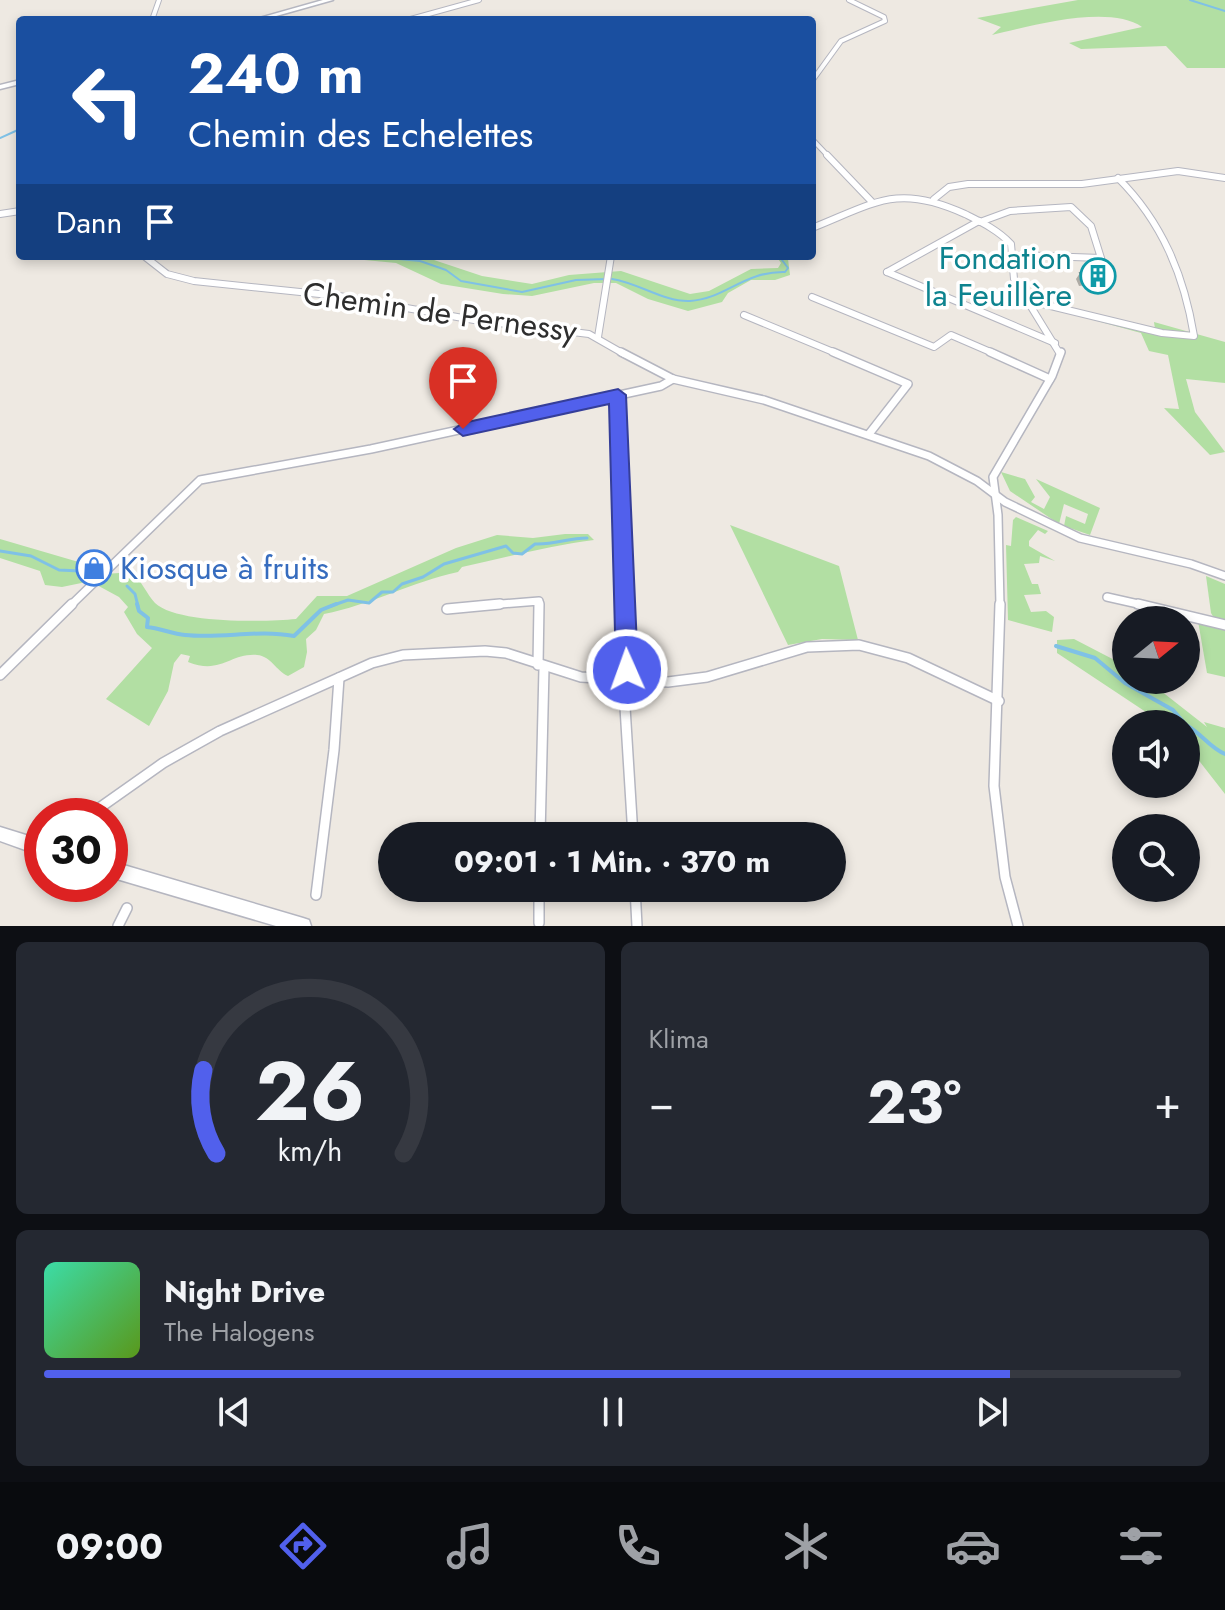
<!DOCTYPE html>
<html lang="de">
<head>
<meta charset="utf-8">
<style>
  :root { --surface:#171b24; --page:#242831; --text:#f1f3f6; --muted:#9ea1a6; --line:#363941; --accent:#5160ec }
  body { margin:0; font-family:Jost,sans-serif; background:var(--page); color:var(--text); height:100vh; display:flex; flex-direction:column; font-size:30px; white-space:nowrap }
  * { box-sizing:border-box; margin:0 }
  p { font-size:26px; color:var(--muted) }
  .icon { flex:none; width:44px; height:44px; fill:none; stroke:currentColor; stroke-width:2; stroke-linecap:round; stroke-linejoin:round }
  .map { position:relative; height:926px; overflow:hidden }
  .side { display:flex; flex-direction:column; gap:16px; padding:16px; background:#0d0f14; flex:1 }
  .side>* { flex:none }
  .guide { position:absolute; left:16px; top:16px; width:800px; height:244px; border-radius:8px; box-shadow:0 4px 12px #0003; background:#1a4fa0; color:#fff; overflow:hidden }
  .needle { width:52px; rotate:72deg }
  .fabs { position:absolute; left:1112px; top:606px; display:grid; gap:16px }
  .fabs a { display:grid; place-items:center; width:88px; height:88px; border-radius:50%; background:var(--surface); box-shadow:0 4px 12px #0003; font-size:40px }
  .speed { position:absolute; left:24px; top:798px; display:flex; gap:16px; font-size:40px; font-weight:700; text-align:center }
  .speed>* { display:grid; place-content:center; width:104px; height:104px; border-radius:50%; background:var(--surface); box-shadow:0 4px 12px #0003; line-height:1 }
  .speed .limit { border:12px solid #d22; background:#fff; color:#111 }
  .pin { position:absolute; display:grid; place-items:center; width:68px; height:68px; color:#fff; margin:-82px -34px; border-radius:50% 50% 50% 0; rotate:-45deg; box-shadow:0 0 8px #0007 }
  .pin .icon { rotate:45deg }
  .me { position:absolute; width:88px; margin:-44px; rotate:358deg; stroke-linejoin:round; filter:drop-shadow(0 0 6px #0008) }
  .turn { display:flex; align-items:center; gap:28px; height:168px; padding:0 40px; font-size:36px }
  .turn .icon { width:104px; height:104px; stroke-width:2.5 }
  .turn b { display:block; font-size:56px; line-height:68px }
  .then { display:flex; align-items:center; height:76px; padding:0 40px; background:#0003; gap:16px; font-size:30px }
  .big { font-size:60px; font-weight:700; line-height:1.1 }
  .side .widget { flex:1; display:flex; flex-direction:column; justify-content:center; gap:12px; min-width:0; padding:0 28px; border-radius:12px; background:var(--page) }
  .side .dial { align-items:center; gap:0 }
  .dial svg { height:208px; overflow:visible; fill:none; stroke:var(--line); stroke-width:7; stroke-linecap:round; text-anchor:middle }
  .dial text { fill:var(--text); stroke:none }
  .song { display:flex; align-items:center; gap:24px }
  .cover { width:96px; height:96px; border-radius:12px; background:linear-gradient(135deg,hsl(160 70% 55%),hsl(90 70% 35%)) }
  .played { height:8px; border-radius:4px; background:linear-gradient(90deg,var(--accent) 85%,var(--line) 85%) }
  .keys { display:flex; justify-content:space-around; direction:ltr }
  .heat { display:flex; justify-content:space-between; align-items:center; font-size:44px; direction:ltr }
  .side .tiles { flex:1; display:grid; gap:16px; grid-template-columns:1fr 1fr }
  .widget:last-child { grid-column:span 2 }
  .trip { position:absolute; left:378px; top:822px; width:468px; height:80px; border-radius:40px; background:var(--surface); box-shadow:0 4px 12px #0003; font-weight:700; line-height:80px; text-align:center }
  .tab-bar { display:flex; height:128px; justify-content:space-around; align-items:center; background:#090b0e; color:var(--muted) }
  .tab-bar .icon { width:56px; height:56px }
  .tab-bar .current { color:var(--accent) }
  .tab-bar b { font-size:36px; color:var(--text) }
  .map>svg:first-child { display:block }
</style>
</head>
<body>
<div class="map">
<svg width="1225" height="926" viewBox="0 0 1225 926">
  <rect width="100%" height="100%" fill="#eee9e2"/>
  <!-- green -->
  <g fill="#b2dfa3">
    <path d="M1078,0H1225V68H1187L1166,46L1081,49L1069,43L1142,27C1109,4 1030,26 992,35L1001,27L977,18Z"/>
    <polygon points="355,256 422,256 482,276 532,284 569,275 621,271 690,294 709,291 751,269 778,268 781,263 776,256 788,259 790,275 775,280 751,280 728,293 722,302 688,311 648,299 616,283 594,283 532,296 503,294 441,284 396,263 354,259"/>
    <polygon points="1080,310 1155,329 1154,322 1225,342 1225,383 1186,379 1195,412 1225,452 1210,455 1164,408 1179,409 1168,355 1149,351 1141,333 1079,316"/>
    <polygon points="1001,472 1025,479 1035,497 1031,502 1044,509 1050,497 1036,479 1100,508 1090,535 1064,526 1066,516 1085,524 1088,514 1064,504 1059,524 1010,491"/>
    <polygon points="1016,517 1048,531 1045,534 1038,530 1029,541 1029,546 1055,561 1040,556 1039,563 1024,564 1032,584 1038,584 1041,594 1024,595 1031,612 1046,611 1054,617 1052,632 1008,620 1006,545 1011,546 1013,520"/>
    <polygon points="730,525 839,566 858,640 822,639 788,645"/>
    <path d="M565,534H588L594,540C548,546 507,557 462,567L458,572C412,582 370,605 324,614L316,630L306,639L307,652L304,667L288,676C276,671 271,656 257,655C230,653 221,675 188,662L190,656L181,654L174,663L168,691L149,726L106,699L152,648L137,634L124,612L128,607L119,597L95,584L105,574L133,572C141,581 147,594 155,603C177,624 266,622 296,619L317,596H347L456,548L497,535L533,538Z"/>
    <polygon points="0,539 82,563 89,567 91,581 62,587 45,585 40,571 0,558"/>
    <polygon points="1206,576 1225,584 1225,620 1214,618 1211,613"/>
    <polygon points="1198,621 1225,627 1225,677 1207,673"/>
    <polygon points="1074,639 1126,666 1126,680 1147,680 1207,727 1204,722 1225,728 1225,794 1186,744 1186,724 1164,724 1057,653 1057,640"/>
  </g>
  <g fill="none" stroke-linecap="round" stroke-linejoin="round">
    <!-- stream-far2 -->
    <g stroke="#7fc1e6" stroke-width="2">
      <polyline points="1190,0 1225,11"/>
      <polyline points="0,138 20,129"/>
      <polyline points="367,256 420,261 446,270 461,281 522,292 576,280 607,279"/>
      <path d="M612,279C639,283 663,302 690,301C725,299 744,271 785,272L788,268L779,256"/>
    </g>
    <!-- stream-far1 -->
    <g stroke="#7fc1e6" stroke-width="3">
      <polyline points="0,551 31,556 59,570 80,571"/>
      <polyline points="127,586 135,594 138,606"/>
      <path d="M331,606L348,600L369,603L382,592H393L402,584L423,577L444,564L506,546L513,553L522,554L535,544C554,545 568,538 587,538"/>
    </g>
    <!-- stream -->
    <g stroke="#7fc1e6" stroke-width="4">
      <path d="M137,604L139,611L148,618L147,627C160,628 172,634 185,635C222,639 258,629 294,636L321,610L336,604"/>
      <polyline points="1056,646 1095,658 1125,683 1173,710 1185,724"/>
      <path d="M1186,725C1201,733 1210,748 1225,754"/>
    </g>
    <defs>
      <g id="minor-far3">
        <polyline points="152,20 159,0"/>
        <polyline points="407,20 479,0"/>
        <polyline points="812,81 841,41 885,21 884,17 849,0"/>
        <polyline points="812,139 829,157"/>
      </g>
      <g id="minor-far2">
        <polyline points="827,155 872,202"/>
        <polyline points="934,199 949,187 968,184 1082,184 1178,171 1225,178"/>
        <polyline points="0,214 20,211"/>
        <polyline points="980,222 1010,211 1071,207 1091,226 1101,258 1013,255"/>
        <path d="M812,228C875,203 897,183 965,214C981,222 998,230 1011,244L1014,279L1060,354"/>
        <polyline points="144,256 167,274 194,281 339,296 474,320 589,334 624,354"/>
        <polyline points="887,272 1055,343"/>
        <polyline points="887,272 979,221"/>
        <polyline points="812,297 934,347 951,335 995,354"/>
        <path d="M1026,300L1162,333L1194,336C1184,275 1162,222 1118,178"/>
        <polyline points="744,315 838,354"/>
        <polyline points="598,337 611,256"/>
      </g>
      <g id="minor-far1">
        <polyline points="621,352 673,379 764,400 929,456 977,481 1005,502 1080,538 1191,564 1225,576"/>
        <polyline points="833,352 908,384 869,434"/>
        <polyline points="990,352 1050,379"/>
        <polyline points="618,395 625,606"/>
        <polyline points="1107,597 1147,606"/>
        <polyline points="70,606 200,480 371,449 661,386 673,379"/>
        <polyline points="477,606 539,601 539,606"/>
        <polyline points="1000,606 998,515 993,477 1052,376 1061,352"/>
      </g>
      <g id="minor">
        <polyline points="625,604 627,670 624,691 633,836"/>
        <polyline points="1000,604 994,786 1005,877 1018,926"/>
        <polyline points="1138,604 1225,625"/>
        <polyline points="447,609 500,604"/>
        <polyline points="538,665 539,604"/>
        <polyline points="0,675 72,604"/>
        <polyline points="88,816 163,763 220,731 372,663 403,655 485,651 506,653 581,677 668,682 707,677 807,647 859,645 908,658 999,701"/>
        <polyline points="540,836 544,668"/>
        <polyline points="539,888 539,923"/>
        <polyline points="635,888 637,926"/>
        <polyline points="316,895 334,750 339,678"/>
        <polyline points="118,926 127,908"/>
      </g>
      <g id="secondary">
        <polygon points="323,0 333,0 262,20 252,20"/>
        <polygon points="20,80 20,84 0,89 0,85"/>
        <polygon points="0,827 42,840 42,856 0,841"/>
        <polygon points="110,861 303,918 309,920 311,926 276,926 110,877"/>
      </g>
    </defs>
    <!-- minor-far3 casing -->
    <use href="#minor-far3" stroke="#b5b6c0" stroke-width="6"/>
    <!-- minor-far2 casing -->
    <use href="#minor-far2" stroke="#b5b6c0" stroke-width="8"/>
    <!-- minor-far1 casing -->
    <use href="#minor-far1" stroke="#b5b6c0" stroke-width="10"/>
    <!-- minor casing -->
    <use href="#minor" stroke="#b5b6c0" stroke-width="12"/>
    <!-- secondary casing -->
    <use href="#secondary" stroke="#b5b6c0" stroke-width="3"/>
    <!-- minor-far3 -->
    <use href="#minor-far3" stroke="#fff" stroke-width="4"/>
    <!-- minor-far2 -->
    <use href="#minor-far2" stroke="#fff" stroke-width="6"/>
    <!-- minor-far1 -->
    <use href="#minor-far1" stroke="#fff" stroke-width="7"/>
    <!-- minor -->
    <use href="#minor" stroke="#fff" stroke-width="9"/>
    <!-- secondary -->
    <use href="#secondary" fill="#fff" fill-rule="evenodd"/>
  </g>
  <!-- wall -->
  <polygon fill="#aeaba5" points="1096,266 1109,285 1105,290 1099,283 1079,286 1076,279 1080,273 1093,274 1093,272"/>
  <!-- building -->
  <polygon fill="#cac7c0" stroke="#8d8b86" stroke-width="2" points="1096,266 1104,266 1109,285 1102,277 1082,280 1080,273 1100,274"/>
  <!-- route -->
  <polygon fill="#5160ec" stroke="#353e99" stroke-width="2" points="618,389 626,395 638,670 635,677 627,680 619,677 616,670 609,404 463,436 454,429 463,423"/>
  <!-- icons -->
  <defs>
    <symbol id="building-ring" viewBox="-11 -11 22 22"><circle r="9.5" fill="#fff" stroke="#0f9aa8" stroke-width="1.5"/><path d="M-4-6H4V6H1V3H-1V6H-4ZM-2.5-4.3h1.7v1.8h-1.7ZM.8-4.3h1.7v1.8H.8ZM-2.5-1h1.7V.8h-1.7ZM.8-1h1.7V.8H.8Z" fill="#0f9aa8"/></symbol>
    <symbol id="shop-ring" viewBox="-11 -11 22 22"><circle r="9.5" fill="#fff" stroke="#3f7fe0" stroke-width="1.5"/><path d="M-5-2.5h2.3a2.7 3.5 0 0 1 5.4 0H5L5.5 6h-11ZM-1.5-2.5h3a1.5 2.3 0 0 0-3 0Z" fill="#3f7fe0"/></symbol>
  </defs>
  <g fill-rule="evenodd">
    <use href="#building-ring" x="1078" y="256" width="40" height="40"/>
    <use href="#shop-ring" x="74" y="548" width="40" height="40"/>
  </g>
  <g text-anchor="middle" dominant-baseline="central" stroke-width="7" stroke-linejoin="round" paint-order="stroke">
    <!-- culture labels -->
    <g font-size="32" fill="#0d838f" stroke="#fff" text-anchor="end">
      <text x="1072" y="258">Fondation<tspan x="1072" dy="37">la Feuillère</tspan></text>
    </g>
    <!-- street labels -->
    <g font-size="32" fill="#2e2e2e" stroke="#fff">
      <text transform="translate(440 312) rotate(8)">Chemin de Pernessy</text>
    </g>
    <!-- shop labels -->
    <g font-size="32" fill="#366cbe" stroke="#fff" text-anchor="start">
      <text x="120" y="568">Kiosque à fruits</text>
    </g>
  </g>
</svg>
<div class="fabs">
<a><svg class="needle" viewBox="-14 -14 28 28"><path d="M0-13l5 13h-10z" fill="#e53935"/><path d="M0 13l5-13h-10z" fill="#9ea1a6"/></svg></a>
<a><svg class="icon" aria-label="sound" viewBox="0 0 24 24"><path d="M4 9h4l5-4v14l-5-4H4zM17 9q2 3 0 6"/></svg></a>
<a><svg class="icon" aria-label="search" viewBox="0 0 24 24"><circle cx="10" cy="10" r="6"/><path d="M15 15l6 6"/></svg></a>
</div>
<div class="speed"><div class="limit">30</div></div>
<div class="pin" style="left:463px;top:429px;background:#d93025"><svg class="icon" aria-label="arrive" viewBox="0 0 24 24"><path d="M6 21V4h12l-3 4 3 4H6"/></svg></div>
<svg class="me" style="left:627px;top:670px" viewBox="-20 -20 40 40"><circle r="17" fill="#5160ec" stroke="#fff" stroke-width="3"/><path d="M0-11L8 9 0 5-8 9z" fill="#fff"/></svg>
<div class="trip">09:01 · 1 Min. · 370 m</div>
<div class="guide">
<div class="turn"><svg class="icon" aria-label="left" viewBox="0 0 24 24"><path d="M17 20v-9H6M10 6l-5 5 5 5"/></svg><div><b>240 m</b>Chemin des Echelettes</div></div>
<div class="then">Dann<svg class="icon" aria-label="arrive" viewBox="0 0 24 24"><path d="M6 21V4h12l-3 4 3 4H6"/></svg></div>
</div>
</div>
<section class="side">
<div class="tiles">
<div class="widget dial"><svg viewBox="0 0 100 80">
<path d="M14 69A42 42 0 1 1 86 69"/>
<path d="M14 69A42 42 0 0 1 9 37" stroke="#5160ec"/>
<text x="50" y="56" font-size="32" font-weight="700">26</text>
<text x="50" y="72" font-size="11">km/h</text>
</svg></div>
<div class="widget"><p>Klima</p>
<div class="heat"><a>−</a><b class="big">23°</b><a>+</a></div>
</div>
<div class="widget">
<div class="song"><i class="cover"></i><div><b>Night Drive</b><p>The Halogens</p></div></div>
<div class="played"></div>
<div class="keys"><svg class="icon" aria-label="previous" viewBox="0 0 24 24"><path d="M18 5L8 12l10 7zM5 5v14"/></svg><svg class="icon" aria-label="pause" viewBox="0 0 24 24"><path d="M8 5v14M16 5v14"/></svg><svg class="icon" aria-label="next" viewBox="0 0 24 24"><path d="M6 5l10 7-10 7zM19 5v14"/></svg></div>
</div>
</div>
</section>
<nav class="tab-bar">
<b>09:00</b>
<svg class="icon current" aria-label="directions" viewBox="0 0 24 24"><path d="M12 3l9 9-9 9-9-9zM9 14v-3h6M13 9l2 2-2 2"/></svg>
<svg class="icon" aria-label="music" viewBox="0 0 24 24"><path d="M9 18V5l10-2v13"/><circle cx="6" cy="18" r="3"/><circle cx="16" cy="16" r="3"/></svg>
<svg class="icon" aria-label="phone" viewBox="0 0 24 24"><path d="M5 4h4l2 5-3 2q2 4 5 5l2-3 5 2v4C11 20 4 13 5 4z"/></svg>
<svg class="icon" aria-label="climate" viewBox="0 0 24 24"><path d="M12 3v18M4 7l16 10M4 17L20 7"/></svg>
<svg class="icon" aria-label="car" viewBox="0 0 24 24"><path d="M5 17H2v-5l4-1 3-4h7l3 4 3 1v5h-3M9 17h6M6 11h13"/><circle cx="7" cy="17" r="2"/><circle cx="17" cy="17" r="2"/></svg>
<svg class="icon" aria-label="filters" viewBox="0 0 24 24"><path d="M4 7h16M4 17h16"/><circle cx="9" cy="7" r="2"/><circle cx="15" cy="17" r="2"/></svg>
</nav>
</body>
</html>
